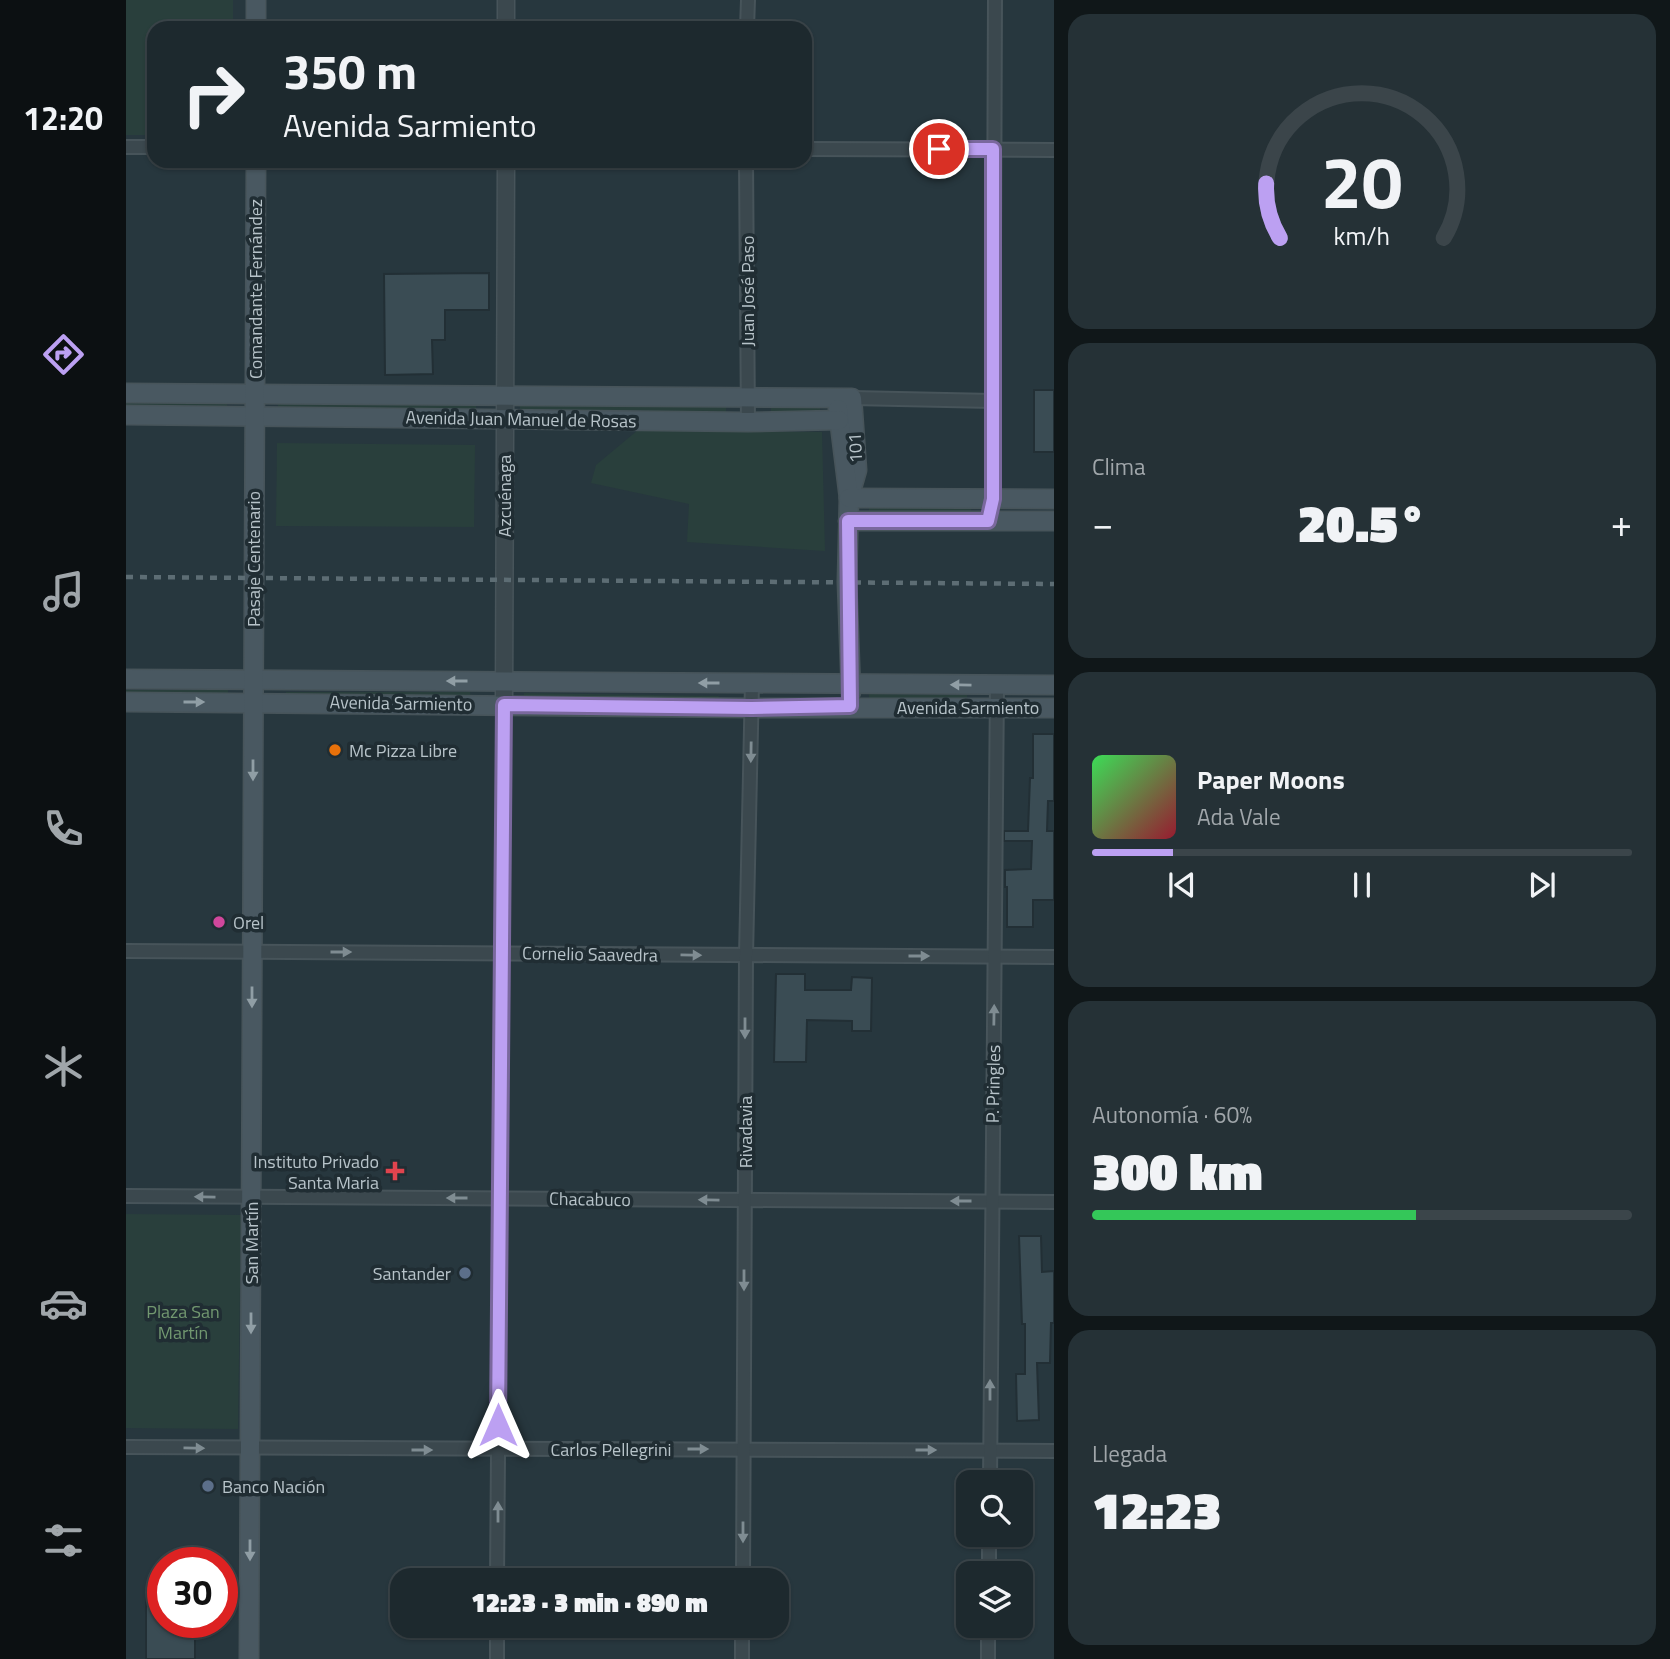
<!DOCTYPE html>
<html lang="es">
<head>
<meta charset="utf-8">
<style>
  :root { --surface:#1d292e; --page:#253136; --text:#f1f3f6; --muted:#a0a6aa; --line:#3b454a; --accent:#bca0f2 }
  body { margin:0; font-family:"Titillium Web",sans-serif; background:var(--page); color:var(--text); height:100vh; display:flex; flex-direction:column; font-size:26px; white-space:nowrap }
  * { box-sizing:border-box; margin:0 }
  p { font-size:23px; color:var(--muted) }
  .icon { flex:none; width:38px; height:38px; fill:none; stroke:currentColor; stroke-width:2; stroke-linecap:round; stroke-linejoin:round }
  .map { position:relative; flex:1; overflow:hidden }
  .panel { display:flex; flex-direction:column; gap:14px; padding:14px; background:#101719; width:616px }
  .panel>* { flex:none }
  .top-card { position:absolute; left:21px; top:21px; width:665px; height:147px; border-radius:21px; box-shadow:0 2px 5px #0004,0 0 0 2px var(--line); background:#1d292e; color:var(--text); overflow:hidden }
  .fabs { position:absolute; left:830px; top:1470px; display:grid; gap:14px }
  .fabs a { display:grid; place-items:center; width:77px; height:77px; border-radius:14px; background:var(--surface); box-shadow:0 2px 5px #0004,0 0 0 2px var(--line); font-size:35px }
  .speed { position:absolute; left:21px; top:1547px; display:flex; gap:14px; font-size:35px; font-weight:700; text-align:center }
  .speed>* { display:grid; place-content:center; width:91px; height:91px; border-radius:50%; background:var(--surface); box-shadow:0 2px 5px #0004,0 0 0 2px var(--line); line-height:1 }
  .speed .limit { border:10px solid #d22; background:#fff; color:#111 }
  .pin { position:absolute; display:grid; place-items:center; width:60px; height:60px; color:#fff; margin:-30px; border:4px solid #fff; border-radius:50%; box-shadow:0 2px 7px #0007 }
  .me { position:absolute; width:77px; margin:-38px; rotate:0deg; stroke-linejoin:round; filter:drop-shadow(0 0 5px #0008) }
  .turn { display:flex; align-items:center; gap:24px; height:147px; padding:0 21px; font-size:32px }
  .turn .icon { width:91px; height:91px; stroke-width:2.5 }
  .turn b { display:block; font-size:49px; line-height:60px }
  .big { font-size:52px; font-weight:800; line-height:1.1 }
  .panel .card { flex:1; display:flex; flex-direction:column; justify-content:center; gap:10px; min-width:0; padding:0 24px; border-radius:21px; background:var(--page) }
  .panel .dial { align-items:center; gap:0 }
  .dial svg { height:182px; overflow:visible; fill:none; stroke:var(--line); stroke-width:7; stroke-linecap:round; text-anchor:middle }
  .dial text { fill:var(--text); stroke:none }
  .song { display:flex; align-items:center; gap:21px }
  .cover { width:84px; height:84px; border-radius:10px; background:linear-gradient(135deg,hsl(130 70% 55%),hsl(350 70% 35%)) }
  .played { height:7px; border-radius:4px; background:linear-gradient(90deg,var(--accent) 15%,var(--line) 15%) }
  .keys { display:flex; justify-content:space-around; direction:ltr }
  .heat { display:flex; justify-content:space-between; align-items:center; font-size:38px; direction:ltr }
  .charge { height:10px; border-radius:5px; background:linear-gradient(90deg,#34c759 60%,var(--line) 0) }
  .trip { position:absolute; left:264px; top:1568px; width:399px; height:70px; border-radius:21px; background:var(--surface); box-shadow:0 2px 5px #0004,0 0 0 2px var(--line); font-weight:800; line-height:70px; text-align:center }
  main { display:flex; flex:1; min-height:0 }
  .tab-bar { display:flex; flex-direction:column; width:126px; justify-content:space-around; align-items:center; background:#0c1012; color:var(--muted) }
  .tab-bar .icon { width:49px; height:49px }
  .tab-bar .current { color:var(--accent) }
  .tab-bar b { font-size:32px; color:var(--text) }
  .map>svg:first-child { display:block }
</style>
</head>
<body>
<main>
<nav class="tab-bar">
<b>12:20</b>
<svg class="icon current" aria-label="directions" viewBox="0 0 24 24"><path d="M12 3l9 9-9 9-9-9zM9 14v-3h6M13 9l2 2-2 2"/></svg>
<svg class="icon" aria-label="music" viewBox="0 0 24 24"><path d="M9 18V5l10-2v13"/><circle cx="6" cy="18" r="3"/><circle cx="16" cy="16" r="3"/></svg>
<svg class="icon" aria-label="phone" viewBox="0 0 24 24"><path d="M5 4h4l2 5-3 2q2 4 5 5l2-3 5 2v4C11 20 4 13 5 4z"/></svg>
<svg class="icon" aria-label="climate" viewBox="0 0 24 24"><path d="M12 3v18M4 7l16 10M4 17L20 7"/></svg>
<svg class="icon" aria-label="car" viewBox="0 0 24 24"><path d="M5 17H2v-5l4-1 3-4h7l3 4 3 1v5h-3M9 17h6M6 11h13"/><circle cx="7" cy="17" r="2"/><circle cx="17" cy="17" r="2"/></svg>
<svg class="icon" aria-label="filters" viewBox="0 0 24 24"><path d="M4 7h16M4 17h16"/><circle cx="9" cy="7" r="2"/><circle cx="15" cy="17" r="2"/></svg>
</nav>
<div class="map">
<svg width="928" height="1659" viewBox="0 0 928 1659">
  <rect width="100%" height="100%" fill="#27373e"/>
  <!-- green -->
  <g fill="#293f3c">
    <polygon points="0,0 107,0 107,28 28,28 28,135 0,135"/>
    <rect x="0" y="399" width="101" height="7"/>
    <polygon points="152,401 350,402 350,409 152,408"/>
    <polygon points="394,401 600,404 600,412 394,409"/>
    <polygon points="645,403 694,404 694,412 645,411"/>
    <polygon points="512,430 696,432 699,551 561,542 563,504 465,483 470,465"/>
    <polygon points="151,443 349,445 348,527 150,526"/>
    <polygon points="743,507 845,508 845,514 743,513"/>
    <rect x="0" y="690" width="102" height="7"/>
    <polygon points="160,692 344,692 345,698 160,698"/>
    <polygon points="398,693 593,696 592,700 398,698"/>
    <polygon points="743,694 841,695 841,701 743,700"/>
    <polygon points="0,1214 115,1215 112,1429 0,1428"/>
  </g>
  <!-- building -->
  <g fill="#3a4c54" stroke="#222f35" stroke-width="2">
    <polygon points="363,273 363,310 319,310 319,340 306,340 307,374 259,375 258,274"/>
    <rect x="908" y="390" width="20" height="62"/>
    <polygon points="907,734 928,734 928,801 922,801 921,831 928,831 928,900 907,900 907,927 881,927 881,887 879,887 879,870 905,869 906,841 878,841 878,831 902,831 904,778 907,778"/>
    <polygon points="650,974 679,974 679,990 725,990 726,977 746,978 745,1031 726,1031 726,1021 681,1020 680,1062 648,1062"/>
    <polygon points="893,1236 915,1236 916,1272 928,1271 928,1323 925,1323 924,1363 911,1363 913,1420 891,1421 890,1374 899,1374 899,1324 896,1324"/>
    <polygon points="20,1591 37,1591 37,1622 69,1622 69,1659 20,1659"/>
  </g>
  <g fill="none" stroke-linecap="round" stroke-linejoin="round">
    <defs>
      <g id="minor">
        <polyline points="621,28 622,0"/>
        <polyline points="0,147 28,147"/>
        <polyline points="679,149 928,150"/>
        <polyline points="620,161 622,422"/>
        <polyline points="726,398 867,401"/>
        <polyline points="862,521 867,499 869,0"/>
        <polyline points="0,951 928,957"/>
        <polyline points="0,1196 928,1202"/>
        <polyline points="0,1447 928,1451"/>
        <polyline points="864,1482 871,685"/>
        <polyline points="863,1573 863,1535"/>
        <polyline points="371,1580 378,705"/>
        <polyline points="617,1580 620,956 626,683"/>
        <polyline points="371,1659 371,1626"/>
        <polyline points="616,1659 616,1626"/>
        <polyline points="862,1659 862,1626"/>
      </g>
      <g id="tertiary">
        <polyline points="380,28 380,0"/>
        <polyline points="378,705 380,161"/>
      </g>
      <g id="secondary">
        <polyline points="130,28 130,0"/>
        <polyline points="0,393 726,398 731,470 723,498"/>
        <polyline points="712,409 723,498 721,582 725,692"/>
        <polyline points="0,415 622,422 713,420"/>
        <polyline points="723,498 928,499"/>
        <polyline points="722,521 928,521"/>
        <polyline points="0,679 928,685"/>
        <polyline points="0,702 626,708 928,708"/>
        <polyline points="123,1659 130,161"/>
      </g>
    </defs>
    <!-- minor casing -->
    <use href="#minor" stroke="#47545a" stroke-width="16"/>
    <!-- tertiary casing -->
    <use href="#tertiary" stroke="#47545a" stroke-width="19"/>
    <!-- secondary casing -->
    <use href="#secondary" stroke="#47545a" stroke-width="21"/>
    <!-- minor -->
    <use href="#minor" stroke="#3b484e" stroke-width="12"/>
    <!-- tertiary -->
    <use href="#tertiary" stroke="#3b484e" stroke-width="16"/>
    <!-- secondary -->
    <use href="#secondary" stroke="#495861" stroke-width="18"/>
    <!-- rail -->
    <polyline stroke="#5d6d74" stroke-width="4.5" stroke-dasharray="7 7" stroke-linecap="butt" points="0,577 928,584"/>
  </g>
  <!-- one-way arrows -->
  <defs><path id="oneway-solid" d="M-6-.8H1V-3.2L6.5 0L1 3.2V.8H-6Z" transform="scale(1.75)"/></defs>
  <g fill="#909ea5">
    <use href="#oneway-solid" transform="translate(331 681) rotate(-180)"/>
    <use href="#oneway-solid" transform="translate(583 683) rotate(-180)"/>
    <use href="#oneway-solid" transform="translate(835 685) rotate(-179)"/>
    <use href="#oneway-solid" transform="translate(68 702)"/>
    <use href="#oneway-solid" transform="translate(127 770) rotate(90)"/>
    <use href="#oneway-solid" transform="translate(126 997) rotate(90)"/>
    <use href="#oneway-solid" transform="translate(125 1323) rotate(90)"/>
    <use href="#oneway-solid" transform="translate(124 1550) rotate(90)"/>
  </g>
  <g fill="#7f8c92">
    <use href="#oneway-solid" transform="translate(625 752) rotate(91)"/>
    <use href="#oneway-solid" transform="translate(215 952)"/>
    <use href="#oneway-solid" transform="translate(565 955) rotate(1)"/>
    <use href="#oneway-solid" transform="translate(793 956)"/>
    <use href="#oneway-solid" transform="translate(868 1015) rotate(-89)"/>
    <use href="#oneway-solid" transform="translate(619 1028) rotate(90)"/>
    <use href="#oneway-solid" transform="translate(79 1197) rotate(-179)"/>
    <use href="#oneway-solid" transform="translate(331 1198) rotate(180)"/>
    <use href="#oneway-solid" transform="translate(583 1200) rotate(-179)"/>
    <use href="#oneway-solid" transform="translate(835 1201) rotate(-180)"/>
    <use href="#oneway-solid" transform="translate(618 1280) rotate(90)"/>
    <use href="#oneway-solid" transform="translate(864 1390) rotate(-90)"/>
    <use href="#oneway-solid" transform="translate(68 1448) rotate(1)"/>
    <use href="#oneway-solid" transform="translate(572 1449)"/>
    <use href="#oneway-solid" transform="translate(296 1450)"/>
    <use href="#oneway-solid" transform="translate(800 1450)"/>
    <use href="#oneway-solid" transform="translate(372 1512) rotate(-90)"/>
    <use href="#oneway-solid" transform="translate(617 1532) rotate(90)"/>
  </g>
  <g fill="none" stroke-linecap="round" stroke-linejoin="round">
    <defs>
      <polyline id="route" points="372,1425 378,705 626,708 724,706 722,521 862,521 867,499 867,149 813,149"/>
    </defs>
    <!-- route casing -->
    <use href="#route" stroke="#7a689d" stroke-width="18"/>
    <!-- route -->
    <use href="#route" stroke="#bca0f2" stroke-width="12"/>
  </g>
  <!-- markers -->
  <circle fill="#e8710a" stroke="#202d33" stroke-width="2.5" cx="209" cy="750" r="7"/>
  <circle fill="#d1479c" stroke="#202d33" stroke-width="2.5" cx="93" cy="922" r="7"/>
  <path fill="#e0444e" stroke="#202d33" stroke-width="2.5" d="M265.5 1160.5h7v7h7v7h-7v7h-7v-7h-7v-7h7z"/>
  <g fill="#5c6f8a" stroke="#202d33" stroke-width="2.5">
    <circle cx="339" cy="1273" r="7"/>
    <circle cx="82" cy="1486" r="7"/>
  </g>
  <g text-anchor="middle" dominant-baseline="central" stroke-width="7" stroke-linejoin="round" paint-order="stroke">
    <!-- street labels -->
    <g font-size="18" fill="#b7c3c9" stroke="#202d33">
      <text transform="translate(129 289) rotate(-90)">Comandante Fernández</text>
      <text transform="translate(621 291) rotate(-90)">Juan José Paso</text>
      <text transform="translate(395 419) rotate(1)">Avenida Juan Manuel de Rosas</text>
      <text transform="translate(729 448) rotate(-93)">101</text>
      <text transform="translate(378 496) rotate(-90)">Azcuénaga</text>
      <text transform="translate(127 559) rotate(-90)">Pasaje Centenario</text>
      <text transform="translate(275 703) rotate(1)">Avenida Sarmiento</text>
      <text x="842" y="707">Avenida Sarmiento</text>
      <text transform="translate(464 954) rotate(1)">Cornelio Saavedra</text>
      <text transform="translate(867 1084) rotate(-89)">P. Pringles</text>
      <text transform="translate(619 1132) rotate(-90)">Rivadavia</text>
      <text transform="translate(464 1199) rotate(1)">Chacabuco</text>
      <text transform="translate(125 1243) rotate(-90)">San Martín</text>
      <text x="485" y="1449">Carlos Pellegrini</text>
    </g>
    <!-- poi labels -->
    <g font-size="18" fill="#b7c3c9" stroke="#202d33" text-anchor="start">
      <text x="223" y="750">Mc Pizza Libre</text>
      <text x="107" y="922">Orel</text>
      <text x="253" y="1161" text-anchor="end">Instituto Privado<tspan x="253" dy="21">Santa Maria</tspan></text>
      <text x="325" y="1273" text-anchor="end">Santander</text>
      <text x="96" y="1486">Banco Nación</text>
    </g>
    <!-- park labels -->
    <g font-size="18" fill="#729870" stroke="#202d33">
      <text x="57" y="1311">Plaza San<tspan x="57" dy="21">Martín</tspan></text>
    </g>
  </g>
</svg>
<div class="fabs">
<a><svg class="icon" aria-label="search" viewBox="0 0 24 24"><circle cx="10" cy="10" r="6"/><path d="M15 15l6 6"/></svg></a>
<a><svg class="icon" aria-label="layers" viewBox="0 0 24 24"><path d="M12 4l9 5-9 5-9-5zM3 14l9 5 9-5"/></svg></a>
</div>
<div class="speed"><div class="limit">30</div></div>
<div class="pin" style="left:813px;top:149px;background:#d93025"><svg class="icon" aria-label="arrive" viewBox="0 0 24 24"><path d="M6 21V4h12l-3 4 3 4H6"/></svg></div>
<svg class="me" style="left:372px;top:1425px" viewBox="-20 -20 40 40"><path d="M0-17L14 15 0 8-14 15z" fill="#bca0f2" stroke="#fff" stroke-width="4"/></svg>
<div class="trip">12:23 · 3 min · 890 m</div>
<div class="top-card">
<div class="turn"><svg class="icon" aria-label="right" viewBox="0 0 24 24"><path d="M7 20v-9h11M14 6l5 5-5 5"/></svg><div><b>350 m</b>Avenida Sarmiento</div></div>
</div>
</div>
<section class="panel">
<div class="card dial"><svg viewBox="0 0 100 80">
<path d="M14 69A42 42 0 1 1 86 69"/>
<path d="M14 69A42 42 0 0 1 8 45" stroke="#bca0f2"/>
<text x="50" y="56" font-size="32" font-weight="700">20</text>
<text x="50" y="72" font-size="11">km/h</text>
</svg></div>
<div class="card"><p>Clima</p>
<div class="heat"><a>−</a><b class="big">20.5°</b><a>+</a></div>
</div>
<div class="card">
<div class="song"><i class="cover"></i><div><b>Paper Moons</b><p>Ada Vale</p></div></div>
<div class="played"></div>
<div class="keys"><svg class="icon" aria-label="previous" viewBox="0 0 24 24"><path d="M18 5L8 12l10 7zM5 5v14"/></svg><svg class="icon" aria-label="pause" viewBox="0 0 24 24"><path d="M8 5v14M16 5v14"/></svg><svg class="icon" aria-label="next" viewBox="0 0 24 24"><path d="M6 5l10 7-10 7zM19 5v14"/></svg></div>
</div>
<div class="card"><p>Autonomía · 60%</p><b class="big">300 km</b><div class="charge"></div></div>
<div class="card"><p>Llegada</p><b class="big">12:23</b></div>
</section>
</main>
</body>
</html>
